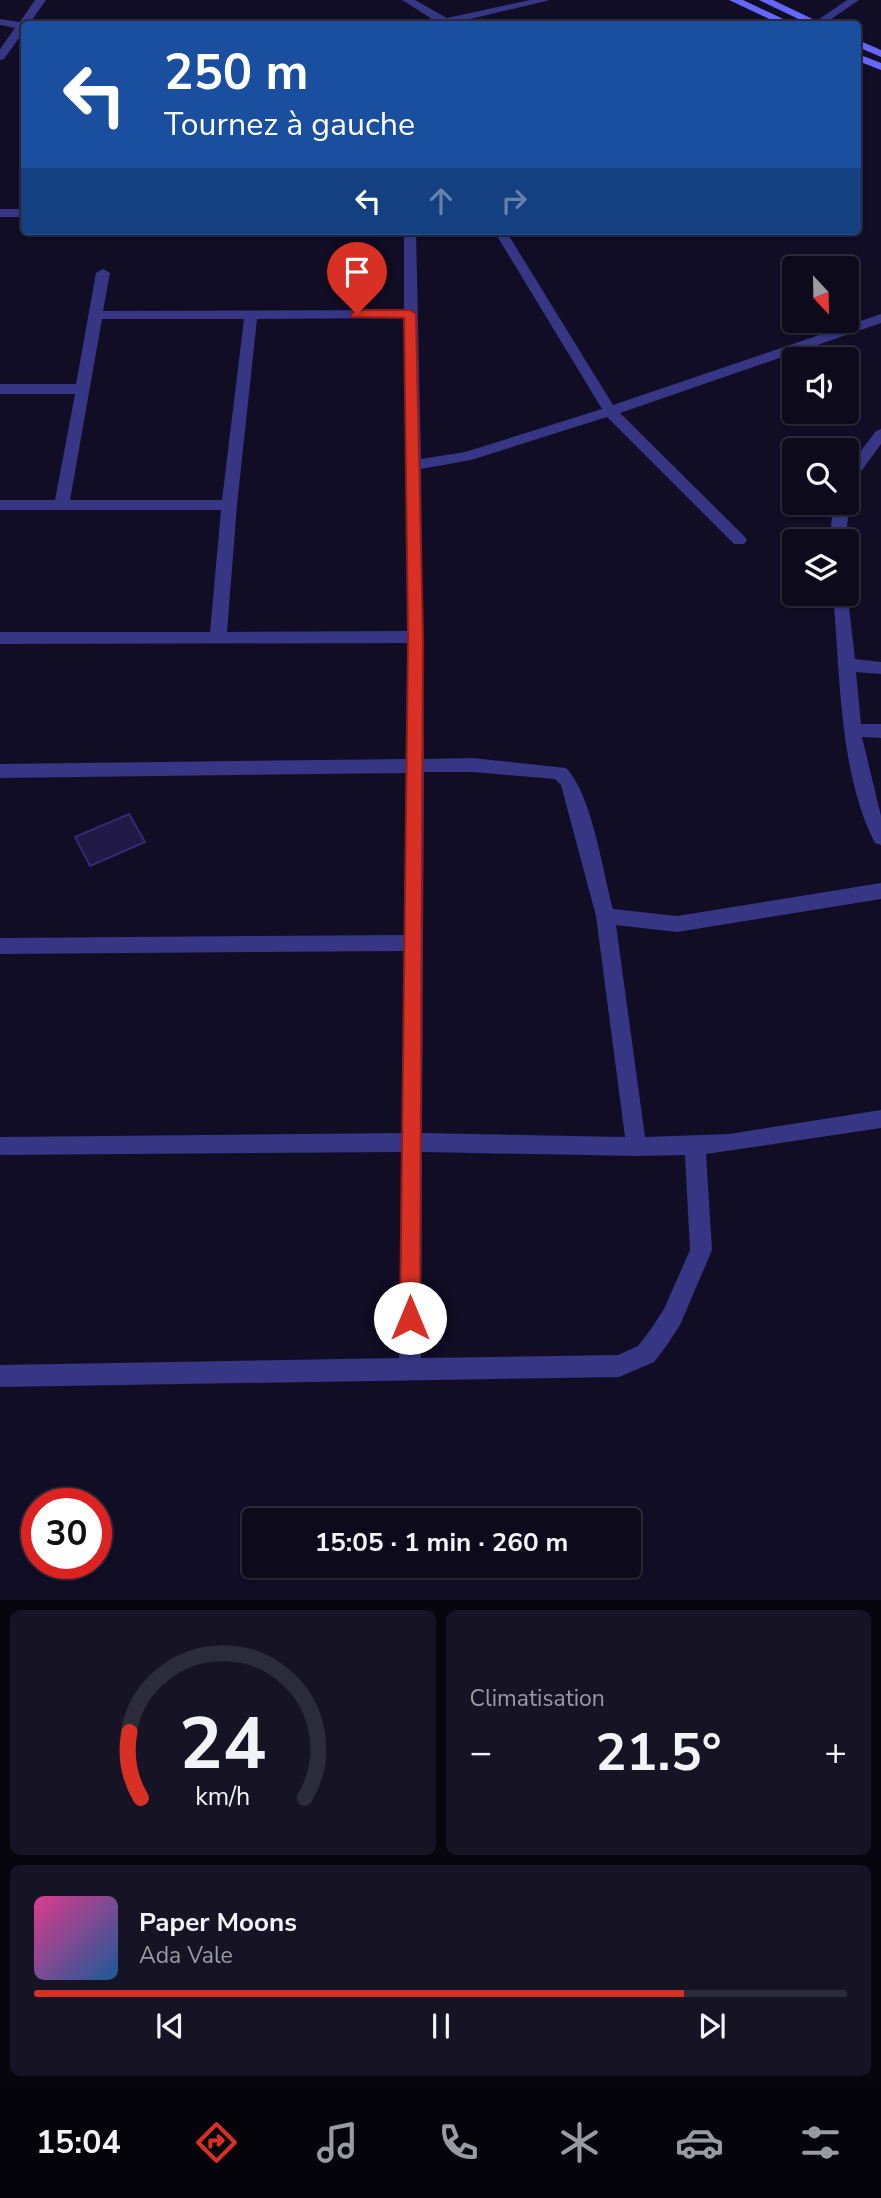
<!DOCTYPE html>
<html lang="fr">
<head>
<meta charset="utf-8">
<style>
  :root { --surface:#0c0a1b; --page:#151324; --text:#f1f3f6; --muted:#9a9aa3; --line:#2c2b3a; --accent:#d93025 }
  body { margin:0; font-family:"Nunito Sans",sans-serif; background:var(--page); color:var(--text); height:100vh; display:flex; flex-direction:column; font-size:26px; white-space:nowrap }
  * { box-sizing:border-box; margin:0 }
  p { font-size:23px; color:var(--muted) }
  .icon { flex:none; width:38px; height:38px; fill:none; stroke:currentColor; stroke-width:2; stroke-linecap:round; stroke-linejoin:round }
  .map { position:relative; height:1600px; overflow:hidden }
  .drawer { display:flex; flex-direction:column; gap:10px; padding:10px; background:#07060f; flex:1 }
  .drawer>* { flex:none }
  .banner { position:absolute; left:21px; top:21px; width:840px; height:214px; border-radius:7px; box-shadow:0 2px 5px #0004,0 0 0 2px var(--line); background:#1a4fa0; color:#fff; overflow:hidden }
  .needle { width:46px; rotate:158deg }
  .buttons { position:absolute; left:782px; top:256px; display:grid; gap:14px }
  .buttons a { display:grid; place-items:center; width:77px; height:77px; border-radius:7px; background:var(--surface); box-shadow:0 2px 5px #0004,0 0 0 2px var(--line); font-size:35px }
  .speed { position:absolute; left:21px; top:1488px; display:flex; gap:14px; font-size:35px; font-weight:700; text-align:center }
  .speed>* { display:grid; place-content:center; width:91px; height:91px; border-radius:50%; background:var(--surface); box-shadow:0 2px 5px #0004,0 0 0 2px var(--line); line-height:1 }
  .speed .limit { border:10px solid #d22; background:#fff; color:#111 }
  .pin { position:absolute; display:grid; place-items:center; width:60px; height:60px; color:#fff; margin:-72px -30px; border-radius:50% 50% 50% 0; rotate:-45deg; box-shadow:0 0 7px #0007 }
  .pin .icon { rotate:45deg }
  .me { position:absolute; width:77px; margin:-38px; rotate:0deg; stroke-linejoin:round; filter:drop-shadow(0 0 5px #0008) }
  .turn { display:flex; align-items:center; gap:24px; height:147px; padding:0 28px; font-size:32px }
  .turn .icon { width:91px; height:91px; stroke-width:2.5 }
  .turn b { display:block; font-size:49px; line-height:60px }
  .lanes { display:flex; align-items:center; height:66px; padding:0 28px; background:#0003; justify-content:center; gap:35px; direction:ltr }
  .lanes .off { opacity:.35 }
  .big { font-size:52px; font-weight:700; line-height:1.1 }
  .drawer .card { flex:1; display:flex; flex-direction:column; justify-content:center; gap:10px; min-width:0; padding:0 24px; border-radius:10px; background:var(--page) }
  .drawer .dial { align-items:center; gap:0 }
  .dial svg { height:182px; overflow:visible; fill:none; stroke:var(--line); stroke-width:7; stroke-linecap:round; text-anchor:middle }
  .dial text { fill:var(--text); stroke:none }
  .song { display:flex; align-items:center; gap:21px }
  .cover { width:84px; height:84px; border-radius:10px; background:linear-gradient(135deg,hsl(330 70% 55%),hsl(210 70% 35%)) }
  .played { height:7px; border-radius:4px; background:linear-gradient(90deg,var(--accent) 80%,var(--line) 80%) }
  .keys { display:flex; justify-content:space-around; direction:ltr }
  .heat { display:flex; justify-content:space-between; align-items:center; font-size:38px; direction:ltr }
  .drawer .tiles { flex:1; display:grid; gap:10px; grid-template-columns:1fr 1fr }
  .card:last-child { grid-column:span 2 }
  .trip { position:absolute; left:242px; top:1508px; width:399px; height:70px; border-radius:7px; background:var(--surface); box-shadow:0 2px 5px #0004,0 0 0 2px var(--line); font-weight:700; line-height:70px; text-align:center }
  .tabs { display:flex; height:112px; justify-content:space-around; align-items:center; background:#05040b; color:var(--muted) }
  .tabs .icon { width:49px; height:49px }
  .tabs .on { color:var(--accent) }
  .tabs b { font-size:32px; color:var(--text) }
  .map>svg:first-child { display:block }
</style>
</head>
<body>
<div class="map">
<svg width="881" height="1600" viewBox="0 0 881 1600">
  <rect width="100%" height="100%" fill="#100d24"/>
  <!-- building -->
  <polygon fill="#201845" stroke="#352972" stroke-width="2" points="129,814 145,842 90,866 75,837"/>
  <g fill="none" stroke-linecap="round" stroke-linejoin="round">
    <!-- street -->
    <g fill="#363685" fill-rule="evenodd">
      <polygon points="35,0 46,0 29,24 24,24 24,31 4,59 0,60 0,49 15,28 0,25 0,19 20,22"/>
      <polygon points="402,0 415,0 447,18 530,0 550,0 449,24 430,24 435,21"/>
      <polygon points="847,0 859,0 824,24 812,24"/>
      <rect x="0" y="209" width="24" height="8"/>
      <path d="M404,231H416L421,459L465,452L602,409L494,231H506L613,405L881,314V323L620,413L744,536L747,540L744,544H734L607,417L471,460L421,469L424,759L473,758L566,768C592,794 603,873 613,909L677,916L881,883V899L677,932L616,925L645,1137L729,1134L881,1110V1128L706,1154L712,1250L680,1325L667,1345L654,1362L619,1377L0,1387V1365L399,1358L402,1152L0,1155V1137L402,1133L404,951L0,954V938L404,935L406,773L0,778V764L406,759L408,643L0,644V632H210L221,510H0V500H55L75,394H0V384H76L96,273L103,269L110,273L103,311L404,310ZM405,318L408,631L227,632L237,505L257,319ZM102,319H244L222,500H70ZM424,772H473L555,779L561,785L596,916L625,1137L422,1133ZM422,1152L636,1156L685,1155L690,1250L664,1309L651,1329L638,1346L618,1355L421,1358Z"/>
      <polygon points="881,429 881,444 859,474 852,492 847,493 847,469 876,431"/>
      <polygon points="847,498 850,502 845,541 829,541 834,502 847,502"/>
      <path d="M847,590L855,659L881,662V674L856,672L861,724H881V738L862,737L881,816V845L875,843C839,774 840,671 833,593H847Z"/>
    </g>
    <!-- secondary -->
    <g fill="#6667ff" fill-rule="evenodd">
      <polygon points="729,0 743,0 794,24 780,24"/>
      <polygon points="759,0 773,0 823,24 809,24"/>
      <polygon points="858,40 881,50 881,57 858,47"/>
      <polygon points="858,54 881,63 881,70 858,61"/>
    </g>
  </g>
  <!-- route -->
  <polygon fill="#d93025" stroke="#8d1f18" stroke-width="2" points="357,310 410,310 416,314 423,638 420,1318 417,1325 410,1328 403,1325 400,1318 408,638 404,318 352,317 351,314"/>
</svg>
<div class="buttons">
<a><svg class="needle" viewBox="-14 -14 28 28"><path d="M0-13l5 13h-10z" fill="#e53935"/><path d="M0 13l5-13h-10z" fill="#9a9aa3"/></svg></a>
<a><svg class="icon" aria-label="sound" viewBox="0 0 24 24"><path d="M4 9h4l5-4v14l-5-4H4zM17 9q2 3 0 6"/></svg></a>
<a><svg class="icon" aria-label="search" viewBox="0 0 24 24"><circle cx="10" cy="10" r="6"/><path d="M15 15l6 6"/></svg></a>
<a><svg class="icon" aria-label="layers" viewBox="0 0 24 24"><path d="M12 4l9 5-9 5-9-5zM3 14l9 5 9-5"/></svg></a>
</div>
<div class="speed"><div class="limit">30</div></div>
<div class="pin" style="left:357px;top:314px;background:#d93025"><svg class="icon" aria-label="arrive" viewBox="0 0 24 24"><path d="M6 21V4h12l-3 4 3 4H6"/></svg></div>
<svg class="me" style="left:410px;top:1318px" viewBox="-20 -20 40 40"><circle r="19" fill="#fff"/><path d="M0-13L10 11 0 6-10 11z" fill="#d93025"/></svg>
<div class="trip">15:05 · 1 min · 260 m</div>
<div class="banner">
<div class="turn"><svg class="icon" aria-label="left" viewBox="0 0 24 24"><path d="M17 20v-9H6M10 6l-5 5 5 5"/></svg><div><b>250 m</b>Tournez à gauche</div></div>
<div class="lanes"><svg class="icon" aria-label="left" viewBox="0 0 24 24"><path d="M17 20v-9H6M10 6l-5 5 5 5"/></svg><svg class="icon off" aria-label="ahead" viewBox="0 0 24 24"><path d="M12 20V5M6 11l6-6 6 6"/></svg><svg class="icon off" aria-label="right" viewBox="0 0 24 24"><path d="M7 20v-9h11M14 6l5 5-5 5"/></svg></div>
</div>
</div>
<section class="drawer">
<div class="tiles">
<div class="card dial"><svg viewBox="0 0 100 80">
<path d="M14 69A42 42 0 1 1 86 69"/>
<path d="M14 69A42 42 0 0 1 9 40" stroke="#d93025"/>
<text x="50" y="56" font-size="32" font-weight="700">24</text>
<text x="50" y="72" font-size="11">km/h</text>
</svg></div>
<div class="card"><p>Climatisation</p>
<div class="heat"><a>−</a><b class="big">21.5°</b><a>+</a></div>
</div>
<div class="card">
<div class="song"><i class="cover"></i><div><b>Paper Moons</b><p>Ada Vale</p></div></div>
<div class="played"></div>
<div class="keys"><svg class="icon" aria-label="previous" viewBox="0 0 24 24"><path d="M18 5L8 12l10 7zM5 5v14"/></svg><svg class="icon" aria-label="pause" viewBox="0 0 24 24"><path d="M8 5v14M16 5v14"/></svg><svg class="icon" aria-label="next" viewBox="0 0 24 24"><path d="M6 5l10 7-10 7zM19 5v14"/></svg></div>
</div>
</div>
</section>
<nav class="tabs">
<b>15:04</b>
<svg class="icon on" aria-label="directions" viewBox="0 0 24 24"><path d="M12 3l9 9-9 9-9-9zM9 14v-3h6M13 9l2 2-2 2"/></svg>
<svg class="icon" aria-label="music" viewBox="0 0 24 24"><path d="M9 18V5l10-2v13"/><circle cx="6" cy="18" r="3"/><circle cx="16" cy="16" r="3"/></svg>
<svg class="icon" aria-label="phone" viewBox="0 0 24 24"><path d="M5 4h4l2 5-3 2q2 4 5 5l2-3 5 2v4C11 20 4 13 5 4z"/></svg>
<svg class="icon" aria-label="climate" viewBox="0 0 24 24"><path d="M12 3v18M4 7l16 10M4 17L20 7"/></svg>
<svg class="icon" aria-label="car" viewBox="0 0 24 24"><path d="M5 17H2v-5l4-1 3-4h7l3 4 3 1v5h-3M9 17h6M6 11h13"/><circle cx="7" cy="17" r="2"/><circle cx="17" cy="17" r="2"/></svg>
<svg class="icon" aria-label="filters" viewBox="0 0 24 24"><path d="M4 7h16M4 17h16"/><circle cx="9" cy="7" r="2"/><circle cx="15" cy="17" r="2"/></svg>
</nav>
</body>
</html>
